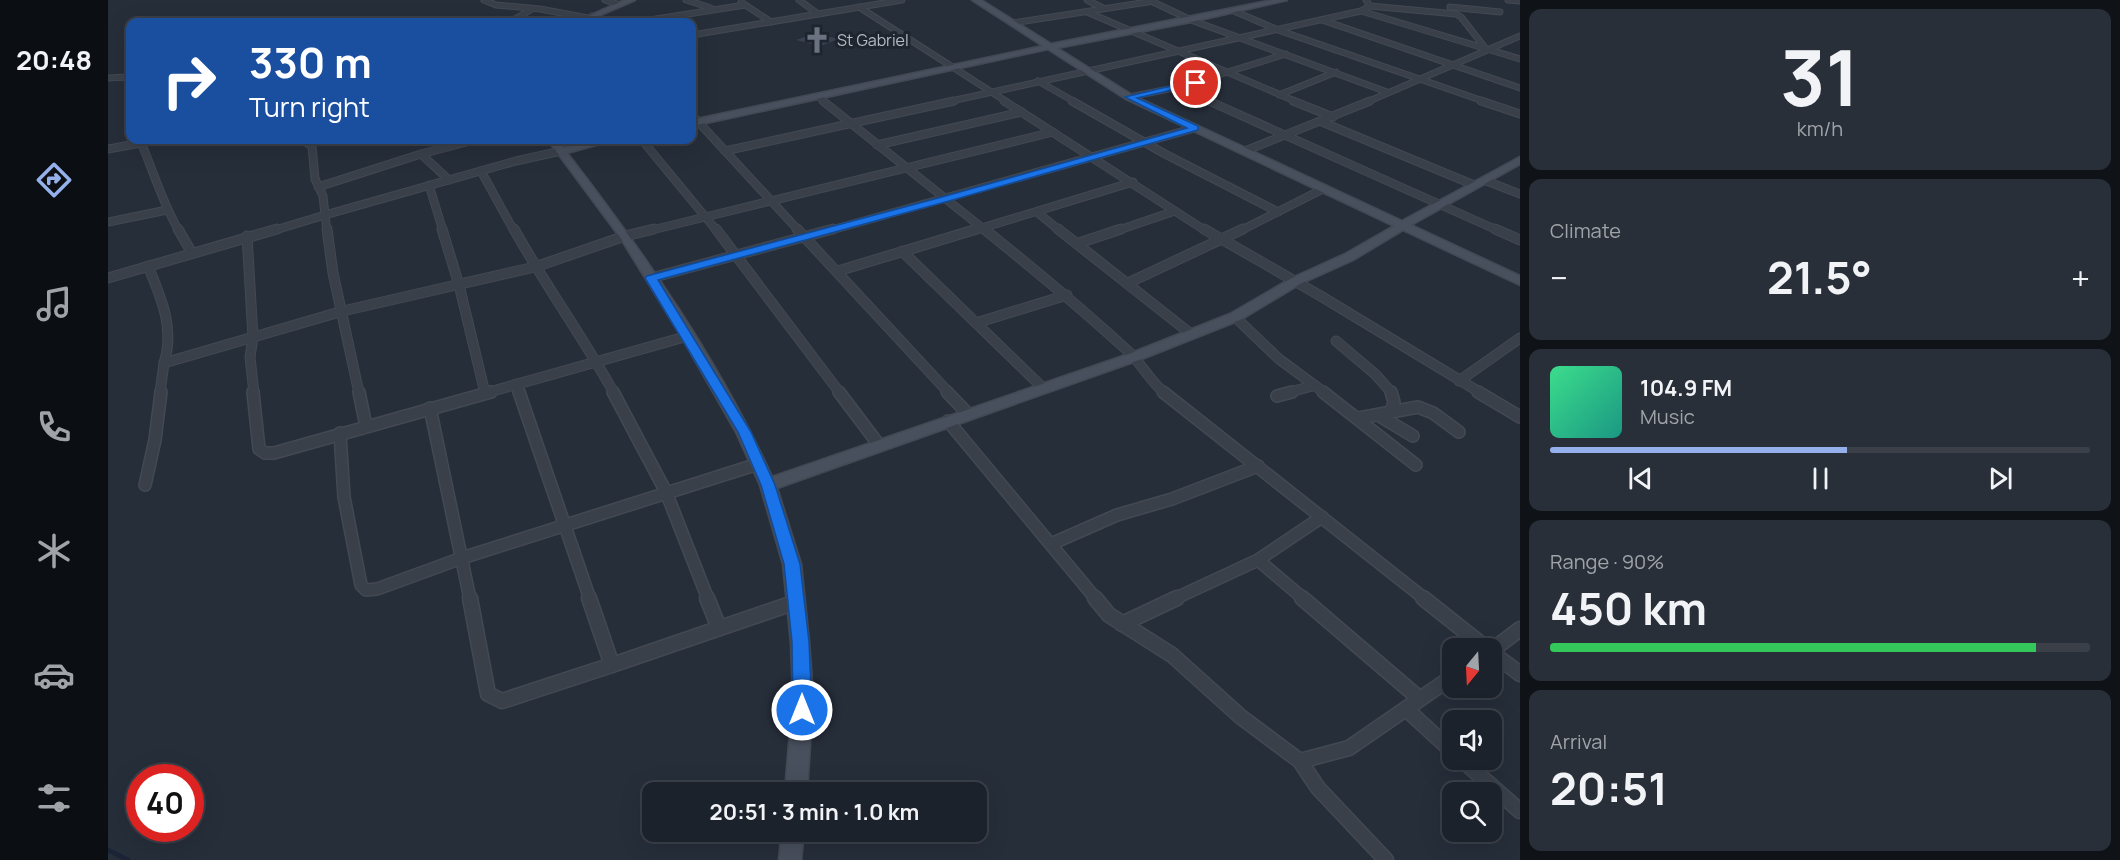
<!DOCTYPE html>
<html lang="en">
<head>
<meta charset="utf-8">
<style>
  :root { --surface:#1c222c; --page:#292f38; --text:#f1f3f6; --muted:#a0a4a9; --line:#3a3f48; --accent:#95b1eb }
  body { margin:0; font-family:Manrope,sans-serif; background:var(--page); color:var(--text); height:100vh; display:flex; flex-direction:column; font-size:22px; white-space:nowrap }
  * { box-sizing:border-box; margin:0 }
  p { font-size:20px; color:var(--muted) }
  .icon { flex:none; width:33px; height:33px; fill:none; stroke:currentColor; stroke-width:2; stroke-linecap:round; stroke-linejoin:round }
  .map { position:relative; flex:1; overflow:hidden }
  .sheet { display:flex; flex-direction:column; gap:9px; padding:9px; background:#0f1318; width:600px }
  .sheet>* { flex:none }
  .banner { position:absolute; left:18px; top:18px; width:570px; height:126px; border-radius:12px; box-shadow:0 6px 24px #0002,0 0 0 2px var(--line); background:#1a4fa0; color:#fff; overflow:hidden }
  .needle { width:39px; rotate:198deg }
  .tools { position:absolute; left:1334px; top:638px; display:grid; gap:12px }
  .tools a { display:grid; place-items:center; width:60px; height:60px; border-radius:12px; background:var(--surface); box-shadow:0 6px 24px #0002,0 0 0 2px var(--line); font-size:30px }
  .speed { position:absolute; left:18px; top:764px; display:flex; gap:12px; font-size:30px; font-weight:700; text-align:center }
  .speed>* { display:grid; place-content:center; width:78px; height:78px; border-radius:50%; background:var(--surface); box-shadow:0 6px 24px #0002,0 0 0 2px var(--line); line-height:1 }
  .speed .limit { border:9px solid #d22; background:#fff; color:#111 }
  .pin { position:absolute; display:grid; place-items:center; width:51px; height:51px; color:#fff; margin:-26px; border:3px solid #fff; border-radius:50%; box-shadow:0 2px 6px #0007 }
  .me { position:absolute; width:66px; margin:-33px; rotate:0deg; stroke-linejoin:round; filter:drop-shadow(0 0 4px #0008) }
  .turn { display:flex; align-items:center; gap:21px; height:126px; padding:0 24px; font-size:27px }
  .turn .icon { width:78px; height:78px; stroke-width:2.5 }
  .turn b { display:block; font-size:42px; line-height:51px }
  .big { font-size:45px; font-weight:700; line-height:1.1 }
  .sheet .tile { flex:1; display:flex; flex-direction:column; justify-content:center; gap:9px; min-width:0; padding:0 21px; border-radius:12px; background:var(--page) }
  .sheet .dial { align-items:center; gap:0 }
  .dial b { font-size:78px; line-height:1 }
  .song { display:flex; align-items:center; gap:18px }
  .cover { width:72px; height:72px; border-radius:9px; background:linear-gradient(135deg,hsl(150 70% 55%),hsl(170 70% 35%)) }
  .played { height:6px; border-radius:3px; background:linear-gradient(90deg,var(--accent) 55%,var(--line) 55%) }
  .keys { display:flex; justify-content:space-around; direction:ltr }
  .heat { display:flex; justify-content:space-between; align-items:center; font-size:33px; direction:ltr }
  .charge { height:9px; border-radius:4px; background:linear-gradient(90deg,#34c759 90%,var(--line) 0) }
  .trip { position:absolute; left:534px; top:782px; width:345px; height:60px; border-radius:12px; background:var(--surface); box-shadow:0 6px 24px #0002,0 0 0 2px var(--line); font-weight:700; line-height:60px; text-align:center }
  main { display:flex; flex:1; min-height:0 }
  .tabs { display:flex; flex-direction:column; width:108px; justify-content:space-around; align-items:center; background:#0b0e12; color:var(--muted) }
  .tabs .icon { width:42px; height:42px }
  .tabs .current { color:var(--accent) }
  .tabs b { font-size:27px; color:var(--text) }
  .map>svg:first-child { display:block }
</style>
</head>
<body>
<main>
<nav class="tabs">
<b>20:48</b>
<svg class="icon current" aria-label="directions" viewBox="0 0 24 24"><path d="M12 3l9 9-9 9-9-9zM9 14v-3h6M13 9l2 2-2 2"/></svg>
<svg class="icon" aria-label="music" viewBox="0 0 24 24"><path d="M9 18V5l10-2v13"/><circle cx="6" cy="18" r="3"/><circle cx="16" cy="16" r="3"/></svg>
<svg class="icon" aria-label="phone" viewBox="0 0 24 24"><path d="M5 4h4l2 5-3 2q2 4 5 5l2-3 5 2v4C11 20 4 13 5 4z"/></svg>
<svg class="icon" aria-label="climate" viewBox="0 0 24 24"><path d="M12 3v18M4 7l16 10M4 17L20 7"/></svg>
<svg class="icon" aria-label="car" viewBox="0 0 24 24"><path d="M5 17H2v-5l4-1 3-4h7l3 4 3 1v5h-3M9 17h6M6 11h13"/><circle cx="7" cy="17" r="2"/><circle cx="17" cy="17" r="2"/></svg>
<svg class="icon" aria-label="filters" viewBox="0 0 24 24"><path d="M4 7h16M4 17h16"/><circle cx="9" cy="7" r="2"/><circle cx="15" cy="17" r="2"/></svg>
</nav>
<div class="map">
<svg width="1412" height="860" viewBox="0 0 1412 860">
  <rect width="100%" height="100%" fill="#262e3a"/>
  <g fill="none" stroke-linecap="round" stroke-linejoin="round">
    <!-- stream -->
    <polyline stroke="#1b2436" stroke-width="5" points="0,850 20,860"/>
  </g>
  <!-- building -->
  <polygon fill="#394150" points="705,34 713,35 731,39 712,46 688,40"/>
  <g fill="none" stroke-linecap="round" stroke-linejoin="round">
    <defs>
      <g id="street-far4">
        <polyline points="376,0 388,5 432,9 480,18"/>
        <polyline points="497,0 509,4"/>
        <polyline points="578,0 603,8"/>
        <polyline points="691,0 710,14"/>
        <polyline points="979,0 995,8"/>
        <polyline points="1041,0 1083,20 1279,92"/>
        <polyline points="1400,0 1412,1"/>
        <polyline points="633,2 663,22"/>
        <polyline points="1262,6 1348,14 1353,17 1378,49"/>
        <polyline points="751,7 899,102"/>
        <polyline points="1342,7 1392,12"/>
        <polyline points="1126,11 1170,30 1378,102"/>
        <polyline points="1253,11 1412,59"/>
        <polyline points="979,12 1189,102"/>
        <polyline points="484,16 492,22"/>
        <polyline points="1214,20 1412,88"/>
        <polyline points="402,22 424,9"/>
        <polyline points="529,22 637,5"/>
        <polyline points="905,23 1046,1"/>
        <polyline points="584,35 794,0"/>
        <polyline points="0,78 22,77"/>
        <polyline points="930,81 967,102"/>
        <polyline points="1071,87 1105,102"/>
        <polyline points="1171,95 1228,72"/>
        <polyline points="709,96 717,102"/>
        <polyline points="1021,97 1071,87 1178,54"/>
        <polyline points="839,102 1253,11 1262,6 1258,0"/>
        <polyline points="1259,102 1412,36"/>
      </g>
      <g id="street-far3">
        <polyline points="715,101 878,231"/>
        <polyline points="896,101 1098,231"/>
        <polyline points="964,101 1057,154 1170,212"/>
        <polyline points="1101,101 1391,231"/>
        <polyline points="1185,101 1225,117"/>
        <polyline points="1373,101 1412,114"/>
        <polyline points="584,115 691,231"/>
        <polyline points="1214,122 1366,185"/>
        <path d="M32,140C45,170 54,202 71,231"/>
        <polyline points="195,140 204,146 207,179 215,196 217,215 408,161 453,151"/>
        <polyline points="534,140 609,231"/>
        <polyline points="769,145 914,112"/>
        <polyline points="0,149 33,143"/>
        <polyline points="617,151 846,101"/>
        <polyline points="1137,151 1262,101"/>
        <polyline points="373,171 406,231"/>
        <polyline points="341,180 313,154 366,140"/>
        <polyline points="1376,180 1412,194"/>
        <polyline points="321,185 335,231"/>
        <polyline points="210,187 313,154"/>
        <polyline points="929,212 952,231"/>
        <polyline points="0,222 59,210"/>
        <polyline points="164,231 217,215 219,231"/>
        <polyline points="540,231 945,132"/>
        <polyline points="720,231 1087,128"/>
        <polyline points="864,231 1025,182"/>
        <polyline points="1008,231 1067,211"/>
        <polyline points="1132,231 1215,189"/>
      </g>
      <g id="street-far2">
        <polyline points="70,229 84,253"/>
        <polyline points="219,229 225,273 251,393"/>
        <polyline points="334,229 351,285 377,393"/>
        <path d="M406,229C437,285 475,337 506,393"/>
        <polyline points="608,229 732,393"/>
        <polyline points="689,229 841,393"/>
        <path d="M876,229C926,269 974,309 1021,352C1034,364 1042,382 1057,393"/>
        <polyline points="950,229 1083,334"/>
        <polyline points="1096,229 1211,295 1373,393"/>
        <polyline points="1387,229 1412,240"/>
        <polyline points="139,236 145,337 142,357 146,393"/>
        <polyline points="971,243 1013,229"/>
        <polyline points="794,251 935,388"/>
        <path d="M40,266C53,298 67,328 56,363L235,311L427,267L517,236L546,229"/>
        <polyline points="730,271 869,229"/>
        <polyline points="0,278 169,229"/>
        <polyline points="543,278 725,229"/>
        <polyline points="1020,283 1135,229"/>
        <polyline points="1127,317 1171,359 1217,393"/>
        <polyline points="868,323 959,295"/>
        <polyline points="1228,341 1267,374 1284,393"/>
        <polyline points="1351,381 1412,338"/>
        <polyline points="408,384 411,393"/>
        <polyline points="52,393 56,363"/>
        <polyline points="378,393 580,336"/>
        <polyline points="1179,393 1204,386"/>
      </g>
      <g id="street-far1">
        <polyline points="145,392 151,449 157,453 166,453 383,392"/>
        <polyline points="251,392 258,426"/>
        <polyline points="411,392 482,599"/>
        <polyline points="505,392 558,492 600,599"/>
        <polyline points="731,392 771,445"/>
        <polyline points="839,392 860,414"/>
        <polyline points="1055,392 1317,599"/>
        <polyline points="1215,392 1308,465"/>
        <polyline points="1370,392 1412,417"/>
        <polyline points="1169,396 1184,392"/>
        <polyline points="322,408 362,599"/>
        <polyline points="1283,412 1286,402 1283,392"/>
        <polyline points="1270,415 1305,436"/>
        <polyline points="1251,418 1310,407 1325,413 1351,432"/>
        <polyline points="840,421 988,599"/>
        <polyline points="232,433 236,497 253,585 258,590 269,589 354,558 650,464"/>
        <polyline points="37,485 47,440 53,392"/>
        <polyline points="943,544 1009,515 1064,499 1150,466"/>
        <polyline points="1150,560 1196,599"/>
        <polyline points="1066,599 1150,560 1214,517"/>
      </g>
      <g id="street">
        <polyline points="362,598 380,694 394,701 504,665"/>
        <polyline points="481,598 504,665 688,602"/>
        <polyline points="599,598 611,628"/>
        <polyline points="987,598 1001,615 1064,655 1133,717 1192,761 1241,748 1344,677"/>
        <polyline points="1194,598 1312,699"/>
        <polyline points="1315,598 1378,648"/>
        <polyline points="1014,624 1069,598"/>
        <polyline points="1383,651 1412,629"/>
        <polyline points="1383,652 1412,674"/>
        <polyline points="1298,709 1344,751"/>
        <polyline points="1353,759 1412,811"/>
        <polyline points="1192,761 1210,788 1278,860"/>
      </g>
      <g id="secondary">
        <polygon points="517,0 527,0 476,22 467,22"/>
        <path d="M864,0H873L943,44L1165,0H1179L1083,22L949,48L1024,95L1294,221L1412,157V164L1303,225L1412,276V285L1295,230L1245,260L1192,284L1132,320L1031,360L669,488L693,564L701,642L705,697L699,792H677L685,697L683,642L675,564L652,485L628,432L573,336L512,237L440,140H449L455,148L491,140H506L459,153C537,254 611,361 664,477L1021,354L1122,314L1184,278L1237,254L1286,226L1018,99L940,49L584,126V120L935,46Z"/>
        <polygon points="674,831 696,831 693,860 671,860"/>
      </g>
    </defs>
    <!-- street-far4 casing -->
    <use href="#street-far4" stroke="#434953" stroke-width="7"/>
    <!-- street-far3 casing -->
    <use href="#street-far3" stroke="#434953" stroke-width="9"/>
    <!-- street-far2 casing -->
    <use href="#street-far2" stroke="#434953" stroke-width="11"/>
    <!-- street-far1 casing -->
    <use href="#street-far1" stroke="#434953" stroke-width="14"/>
    <!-- street casing -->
    <use href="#street" stroke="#434953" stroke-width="17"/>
    <!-- secondary casing -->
    <use href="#secondary" stroke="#434953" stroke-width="3"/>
    <!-- street-far4 -->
    <use href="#street-far4" stroke="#3a404a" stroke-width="5"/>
    <!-- street-far3 -->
    <use href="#street-far3" stroke="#3a404a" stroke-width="7"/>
    <!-- street-far2 -->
    <use href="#street-far2" stroke="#3a404a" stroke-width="9"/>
    <!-- street-far1 -->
    <use href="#street-far1" stroke="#3a404a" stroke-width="11"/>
    <!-- street -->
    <use href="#street" stroke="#3a404a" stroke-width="14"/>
    <!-- secondary -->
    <use href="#secondary" fill="#484f5d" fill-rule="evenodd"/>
  </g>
  <!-- route -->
  <polygon fill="#1a73e8" stroke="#114b97" stroke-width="1.5" points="1088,80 1091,83 1090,84 1029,98 1090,126 1090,130 841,201 550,280 643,432 667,485 692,564 701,642 704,710 701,716 694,719 688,716 685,710 684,642 676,564 653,485 630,432 537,278 539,276 834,197 1079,128 1017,97"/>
  <!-- icons -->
  <defs>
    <symbol id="church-bare" viewBox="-9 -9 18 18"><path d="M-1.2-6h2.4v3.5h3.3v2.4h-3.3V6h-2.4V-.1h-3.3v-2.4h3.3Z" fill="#6b7280" stroke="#1f252f" stroke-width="2.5" paint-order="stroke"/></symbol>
  </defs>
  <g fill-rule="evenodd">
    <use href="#church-bare" x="690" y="21" width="38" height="38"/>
  </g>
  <g text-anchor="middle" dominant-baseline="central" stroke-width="6" stroke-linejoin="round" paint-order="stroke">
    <!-- far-poi labels -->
    <g font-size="16" fill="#b5bbc6" stroke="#1f252f" text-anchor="start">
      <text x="729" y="40">St Gabriel</text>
    </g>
  </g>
</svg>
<div class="tools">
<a><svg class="needle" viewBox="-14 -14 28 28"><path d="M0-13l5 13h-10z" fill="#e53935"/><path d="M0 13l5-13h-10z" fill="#a0a4a9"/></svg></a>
<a><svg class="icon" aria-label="sound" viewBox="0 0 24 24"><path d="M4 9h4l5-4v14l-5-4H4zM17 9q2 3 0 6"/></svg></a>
<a><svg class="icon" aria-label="search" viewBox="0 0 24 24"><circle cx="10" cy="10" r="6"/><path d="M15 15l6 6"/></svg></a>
</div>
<div class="speed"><div class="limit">40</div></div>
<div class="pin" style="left:1088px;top:83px;background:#d93025"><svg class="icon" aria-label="arrive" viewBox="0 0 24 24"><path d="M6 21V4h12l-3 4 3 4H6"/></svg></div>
<svg class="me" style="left:694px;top:710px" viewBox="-20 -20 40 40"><circle r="17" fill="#1a73e8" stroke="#fff" stroke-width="3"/><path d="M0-11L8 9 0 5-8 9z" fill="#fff"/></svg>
<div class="trip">20:51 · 3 min · 1.0 km</div>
<div class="banner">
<div class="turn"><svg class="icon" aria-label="right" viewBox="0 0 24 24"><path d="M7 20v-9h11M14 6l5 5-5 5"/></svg><div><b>330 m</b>Turn right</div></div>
</div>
</div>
<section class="sheet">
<div class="tile dial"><b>31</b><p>km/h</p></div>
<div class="tile"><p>Climate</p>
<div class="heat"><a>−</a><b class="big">21.5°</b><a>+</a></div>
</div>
<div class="tile">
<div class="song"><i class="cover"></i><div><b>104.9 FM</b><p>Music</p></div></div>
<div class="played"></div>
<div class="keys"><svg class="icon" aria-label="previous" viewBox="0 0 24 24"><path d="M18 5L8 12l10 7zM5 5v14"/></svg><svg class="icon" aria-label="pause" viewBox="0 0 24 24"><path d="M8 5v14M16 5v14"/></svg><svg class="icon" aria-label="next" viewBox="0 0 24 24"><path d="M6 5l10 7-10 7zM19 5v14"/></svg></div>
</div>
<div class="tile"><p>Range · 90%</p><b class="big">450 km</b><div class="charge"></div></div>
<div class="tile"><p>Arrival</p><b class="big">20:51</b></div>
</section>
</main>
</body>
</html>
